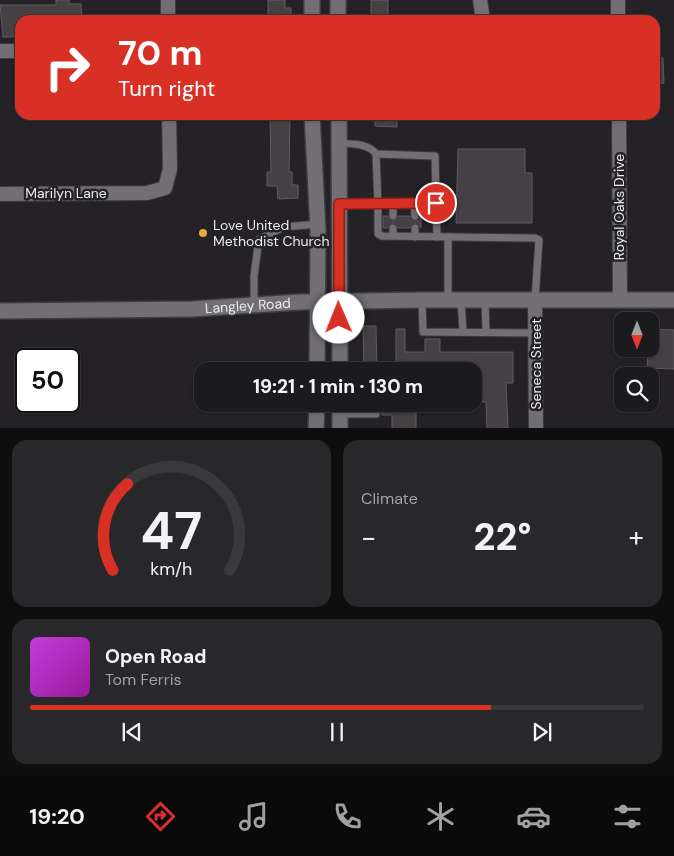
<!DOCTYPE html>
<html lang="en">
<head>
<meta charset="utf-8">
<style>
  :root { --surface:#1b1a1c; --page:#282729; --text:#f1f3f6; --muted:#a0a1a3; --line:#39383b; --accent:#d93025 }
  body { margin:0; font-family:"DM Sans",sans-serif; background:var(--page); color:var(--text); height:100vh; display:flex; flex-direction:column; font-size:19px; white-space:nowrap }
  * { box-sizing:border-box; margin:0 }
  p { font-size:16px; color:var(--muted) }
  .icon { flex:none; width:28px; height:28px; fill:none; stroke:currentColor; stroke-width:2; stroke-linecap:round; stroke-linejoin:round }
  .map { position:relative; height:428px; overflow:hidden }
  .sheet { display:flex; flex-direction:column; gap:12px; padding:12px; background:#0f0e0f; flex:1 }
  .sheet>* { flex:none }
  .hud { position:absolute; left:15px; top:15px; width:645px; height:105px; border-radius:15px; box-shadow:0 1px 4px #0004,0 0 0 1px var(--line); background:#d93025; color:#fff; overflow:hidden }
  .needle { width:32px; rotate:180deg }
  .controls { position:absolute; left:614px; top:312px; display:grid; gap:10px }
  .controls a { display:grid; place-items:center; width:45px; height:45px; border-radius:10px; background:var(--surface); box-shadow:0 1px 4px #0004,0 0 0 1px var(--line); font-size:25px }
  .speed { position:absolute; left:15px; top:348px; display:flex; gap:10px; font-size:25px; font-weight:700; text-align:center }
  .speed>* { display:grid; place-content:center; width:65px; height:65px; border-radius:50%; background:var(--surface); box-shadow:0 1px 4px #0004,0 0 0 1px var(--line); line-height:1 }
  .speed .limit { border:2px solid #111; border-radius:8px; background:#fff; color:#111 }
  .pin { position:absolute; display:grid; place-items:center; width:42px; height:42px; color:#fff; margin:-21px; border:2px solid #fff; border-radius:50%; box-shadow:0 1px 5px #0007 }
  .me { position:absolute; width:55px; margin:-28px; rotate:359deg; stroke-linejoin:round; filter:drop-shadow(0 0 4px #0008) }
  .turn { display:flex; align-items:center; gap:18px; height:105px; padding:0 20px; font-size:22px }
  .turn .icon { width:65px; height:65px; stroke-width:2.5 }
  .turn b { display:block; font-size:35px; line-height:42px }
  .big { font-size:38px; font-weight:800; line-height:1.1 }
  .sheet .card { flex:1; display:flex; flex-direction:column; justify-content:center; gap:8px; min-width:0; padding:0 18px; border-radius:15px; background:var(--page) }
  .sheet .dial { align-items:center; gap:0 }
  .dial svg { height:130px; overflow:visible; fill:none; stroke:var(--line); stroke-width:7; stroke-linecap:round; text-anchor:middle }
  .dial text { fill:var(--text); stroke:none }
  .song { display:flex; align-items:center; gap:15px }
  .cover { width:60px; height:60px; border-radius:8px; background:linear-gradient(135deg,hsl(290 70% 55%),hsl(300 70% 35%)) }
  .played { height:5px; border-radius:2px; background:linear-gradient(90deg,var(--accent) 75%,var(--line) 75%) }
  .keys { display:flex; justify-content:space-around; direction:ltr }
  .heat { display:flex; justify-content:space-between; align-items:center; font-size:28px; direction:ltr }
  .sheet .tiles { flex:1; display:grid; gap:12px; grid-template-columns:1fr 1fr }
  .card:last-child { grid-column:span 2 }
  .trip { position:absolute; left:194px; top:362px; width:288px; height:50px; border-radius:15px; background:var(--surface); box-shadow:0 1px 4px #0004,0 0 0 1px var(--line); font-weight:800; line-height:50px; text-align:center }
  .tab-bar { display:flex; height:80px; justify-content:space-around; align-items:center; background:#0b0a0b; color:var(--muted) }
  .tab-bar .icon { width:35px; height:35px }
  .tab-bar .current { color:var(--accent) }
  .tab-bar b { font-size:22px; color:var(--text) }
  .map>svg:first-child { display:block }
</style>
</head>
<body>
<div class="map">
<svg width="674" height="429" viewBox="0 0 674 429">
  <rect width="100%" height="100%" fill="#242226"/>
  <!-- building -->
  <g fill="#454043" stroke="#605b5e">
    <polygon points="56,0 69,0 69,4 81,4 82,20 16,20 16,37 3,37 0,5 56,5"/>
    <polygon points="268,0 285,0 285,8 291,8 291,20 272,20 272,18 268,18"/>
    <rect x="371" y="0" width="17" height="20"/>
    <polygon points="663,58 664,83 655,84 655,59"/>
    <polygon points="270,115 290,115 289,172 292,172 292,185 298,185 298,198 278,199 277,186 267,186 267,172 271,172"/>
    <polygon points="375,115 397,116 397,127 375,126"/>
    <polygon points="458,149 525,149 525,173 532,173 532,223 456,223"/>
    <polygon points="383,216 388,216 393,221 396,220 398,216 410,216 415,221 421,215 421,228 415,223 410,228 398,228 393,223 388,228 383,228"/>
    <polygon points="363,326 376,326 377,371 364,371"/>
    <polygon points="396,329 405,329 405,352 425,352 425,339 440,339 440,352 513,352 513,383 506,383 508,428 487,429 486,402 472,402 472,371 396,371"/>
    <polygon points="650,329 674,330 674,369 647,368"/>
    <polygon points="383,404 416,404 416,429 392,429 392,415 382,415"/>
  </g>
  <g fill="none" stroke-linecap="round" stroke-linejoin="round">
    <defs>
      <g id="lane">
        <path d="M339,143C351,144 368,143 376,154L378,204L436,203"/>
        <polyline points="376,154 435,156 437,237"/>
        <polyline points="339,204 378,204 378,234 382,236 535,238 539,240 535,300"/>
        <polyline points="393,204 393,216"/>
        <polyline points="414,204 415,216"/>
        <polyline points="393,228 393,236"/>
        <polyline points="415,228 415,237"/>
        <polyline points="422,300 423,332 535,333"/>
        <polyline points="448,300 448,237"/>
        <polyline points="461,300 463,332"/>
        <polyline points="485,300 486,332"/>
        <polyline points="254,306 254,276 259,239 284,227 318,224"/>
        <polyline points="340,414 376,414"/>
      </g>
      <g id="street">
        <polyline points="168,0 168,20"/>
        <polyline points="480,0 483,20"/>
        <polyline points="618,0 618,20"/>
        <polyline points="0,51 20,51"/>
        <polyline points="619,115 620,300"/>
        <polyline points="0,194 147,193 165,188 170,169 169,115"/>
        <polyline points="535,300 536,429"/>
      </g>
      <g id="secondary">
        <polyline points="312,0 312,20"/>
        <polyline points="338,0 338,20"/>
        <polyline points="312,115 318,230 317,371"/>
        <polyline points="339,115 340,371"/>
        <path id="s1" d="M0,311L192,309L300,302L422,300H674"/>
        <polyline points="340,404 340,429"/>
        <polyline points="316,429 317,404"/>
      </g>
    </defs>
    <!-- lane casing -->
    <use href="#lane" stroke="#3e3c40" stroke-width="9"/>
    <!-- street casing -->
    <use href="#street" stroke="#3e3c40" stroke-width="16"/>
    <!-- secondary casing -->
    <use href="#secondary" stroke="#3e3c40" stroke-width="18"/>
    <!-- lane -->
    <use href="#lane" stroke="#716f74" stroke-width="7"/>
    <!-- street -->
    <use href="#street" stroke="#716f74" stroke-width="14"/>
    <!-- secondary -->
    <use href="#secondary" stroke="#716f74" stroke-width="15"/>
  </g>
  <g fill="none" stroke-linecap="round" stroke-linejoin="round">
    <defs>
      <polyline id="route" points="339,318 339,204 436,203"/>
    </defs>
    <!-- route casing -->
    <use href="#route" stroke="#8d1f18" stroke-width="12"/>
    <!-- route -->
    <use href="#route" stroke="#d93025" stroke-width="9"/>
  </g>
  <!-- markers -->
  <circle fill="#eaaa38" stroke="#242226" stroke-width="2" cx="203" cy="233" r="5"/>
  <g text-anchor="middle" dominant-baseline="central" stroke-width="5" stroke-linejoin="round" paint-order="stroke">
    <!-- street labels -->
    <g font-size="14" fill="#eae9ec" stroke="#242226">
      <text x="66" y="193">Marilyn Lane</text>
      <text transform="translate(619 207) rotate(-90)">Royal Oaks Drive</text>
      <text stroke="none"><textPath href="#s1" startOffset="248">Langley Road</textPath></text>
      <text transform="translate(536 364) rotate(-90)">Seneca Street</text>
    </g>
    <!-- poi labels -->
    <g font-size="14" fill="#eae9ec" stroke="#242226" text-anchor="start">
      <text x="213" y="225">Love United<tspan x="213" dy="16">Methodist Church</tspan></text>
    </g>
  </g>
</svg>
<div class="controls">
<a><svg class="needle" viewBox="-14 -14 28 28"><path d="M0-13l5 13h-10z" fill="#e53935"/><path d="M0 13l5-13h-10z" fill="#a0a1a3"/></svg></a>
<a><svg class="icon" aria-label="search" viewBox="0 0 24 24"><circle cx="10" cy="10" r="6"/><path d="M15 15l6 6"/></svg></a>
</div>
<div class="speed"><div class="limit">50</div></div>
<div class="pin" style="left:436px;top:203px;background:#d93025"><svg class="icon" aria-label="arrive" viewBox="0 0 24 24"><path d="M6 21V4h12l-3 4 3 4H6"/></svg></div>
<svg class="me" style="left:339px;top:318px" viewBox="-20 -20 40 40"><circle r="19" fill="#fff"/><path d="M0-13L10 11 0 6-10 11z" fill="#d93025"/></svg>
<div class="trip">19:21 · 1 min · 130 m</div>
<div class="hud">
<div class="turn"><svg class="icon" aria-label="right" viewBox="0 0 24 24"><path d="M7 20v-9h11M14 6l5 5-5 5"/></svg><div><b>70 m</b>Turn right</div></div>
</div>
</div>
<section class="sheet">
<div class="tiles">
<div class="card dial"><svg viewBox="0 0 100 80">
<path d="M14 69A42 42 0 1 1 86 69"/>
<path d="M14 69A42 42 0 0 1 23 16" stroke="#d93025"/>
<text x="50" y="56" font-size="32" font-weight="700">47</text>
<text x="50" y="72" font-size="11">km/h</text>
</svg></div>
<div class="card"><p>Climate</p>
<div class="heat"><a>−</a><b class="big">22°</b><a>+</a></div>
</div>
<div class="card">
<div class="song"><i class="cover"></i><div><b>Open Road</b><p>Tom Ferris</p></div></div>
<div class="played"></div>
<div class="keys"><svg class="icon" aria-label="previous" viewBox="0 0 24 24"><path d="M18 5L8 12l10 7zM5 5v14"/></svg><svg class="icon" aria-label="pause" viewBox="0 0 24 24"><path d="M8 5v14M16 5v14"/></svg><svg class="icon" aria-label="next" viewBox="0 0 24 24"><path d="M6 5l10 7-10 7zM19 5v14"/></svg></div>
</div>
</div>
</section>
<nav class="tab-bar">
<b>19:20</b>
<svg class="icon current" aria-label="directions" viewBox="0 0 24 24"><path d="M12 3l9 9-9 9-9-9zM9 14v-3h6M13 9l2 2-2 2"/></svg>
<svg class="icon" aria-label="music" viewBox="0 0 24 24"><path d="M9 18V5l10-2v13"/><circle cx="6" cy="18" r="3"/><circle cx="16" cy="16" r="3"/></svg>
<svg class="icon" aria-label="phone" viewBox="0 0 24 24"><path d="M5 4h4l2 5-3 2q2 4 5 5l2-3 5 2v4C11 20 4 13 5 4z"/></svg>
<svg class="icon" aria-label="climate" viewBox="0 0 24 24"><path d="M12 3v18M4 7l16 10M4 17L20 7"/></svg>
<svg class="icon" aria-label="car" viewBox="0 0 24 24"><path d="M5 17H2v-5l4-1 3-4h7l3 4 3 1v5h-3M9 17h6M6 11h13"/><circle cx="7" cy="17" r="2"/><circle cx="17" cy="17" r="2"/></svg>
<svg class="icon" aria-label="filters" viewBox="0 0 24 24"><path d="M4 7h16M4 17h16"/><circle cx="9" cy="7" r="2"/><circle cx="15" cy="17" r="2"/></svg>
</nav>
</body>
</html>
